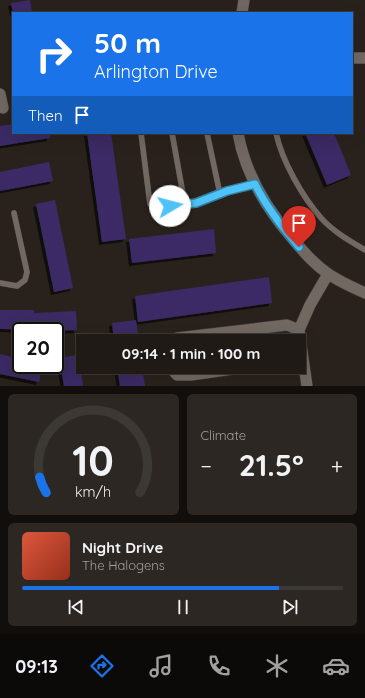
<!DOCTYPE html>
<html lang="en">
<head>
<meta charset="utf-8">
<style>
  :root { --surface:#1f1a15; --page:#2c2722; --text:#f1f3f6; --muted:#a1a1a0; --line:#3c3834; --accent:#1a73e8 }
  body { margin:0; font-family:Quicksand,sans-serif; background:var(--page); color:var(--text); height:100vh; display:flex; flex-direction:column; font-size:15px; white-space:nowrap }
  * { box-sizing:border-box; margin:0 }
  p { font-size:13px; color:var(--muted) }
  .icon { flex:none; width:22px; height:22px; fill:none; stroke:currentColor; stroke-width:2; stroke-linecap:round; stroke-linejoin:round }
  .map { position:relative; height:386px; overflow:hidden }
  .details { display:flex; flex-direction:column; gap:8px; padding:8px; background:#110e0c; flex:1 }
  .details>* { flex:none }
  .banner { position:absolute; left:12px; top:12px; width:341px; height:122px; border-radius:0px; box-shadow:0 4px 16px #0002,0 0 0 1px var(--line); background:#1a73e8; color:#fff; overflow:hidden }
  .speed { position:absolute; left:12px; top:322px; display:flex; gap:8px; font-size:20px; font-weight:700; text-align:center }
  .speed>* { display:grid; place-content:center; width:52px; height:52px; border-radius:50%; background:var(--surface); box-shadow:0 4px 16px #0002,0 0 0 1px var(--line); line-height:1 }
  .speed .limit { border:2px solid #111; border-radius:6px; background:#fff; color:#111 }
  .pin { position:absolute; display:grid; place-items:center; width:34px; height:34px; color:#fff; margin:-41px -17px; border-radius:50% 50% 50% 0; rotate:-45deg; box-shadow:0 0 4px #0007 }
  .pin .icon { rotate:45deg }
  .me { position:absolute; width:44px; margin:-22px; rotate:82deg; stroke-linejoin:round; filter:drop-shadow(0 0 3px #0008) }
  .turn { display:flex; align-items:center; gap:14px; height:84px; padding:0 16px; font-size:18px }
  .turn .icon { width:52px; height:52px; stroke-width:2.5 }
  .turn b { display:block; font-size:28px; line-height:34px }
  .then { display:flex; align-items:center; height:38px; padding:0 16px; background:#0003; gap:8px; font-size:15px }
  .big { font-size:30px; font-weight:700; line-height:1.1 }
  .details .widget { flex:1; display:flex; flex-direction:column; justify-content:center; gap:6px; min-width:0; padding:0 14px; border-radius:6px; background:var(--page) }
  .details .dial { align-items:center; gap:0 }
  .dial svg { height:104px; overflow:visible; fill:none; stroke:var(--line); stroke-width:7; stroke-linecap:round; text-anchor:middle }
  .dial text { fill:var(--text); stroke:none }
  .song { display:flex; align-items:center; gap:12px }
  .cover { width:48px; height:48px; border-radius:6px; background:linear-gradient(135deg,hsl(10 70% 55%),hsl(10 70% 35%)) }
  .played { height:4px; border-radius:2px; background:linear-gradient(90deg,var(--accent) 80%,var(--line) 80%) }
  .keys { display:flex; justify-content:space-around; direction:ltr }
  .heat { display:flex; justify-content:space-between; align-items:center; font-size:22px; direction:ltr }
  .details .tiles { flex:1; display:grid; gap:8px; grid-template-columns:1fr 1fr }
  .widget:last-child { grid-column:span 2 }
  .trip { position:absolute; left:76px; top:334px; width:230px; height:40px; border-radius:0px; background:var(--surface); box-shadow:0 4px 16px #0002,0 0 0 1px var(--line); font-weight:700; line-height:40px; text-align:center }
  .tabs { display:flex; height:64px; justify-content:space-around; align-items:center; background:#0c0a08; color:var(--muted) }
  .tabs .icon { width:28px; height:28px }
  .tabs .on { color:var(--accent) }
  .tabs b { font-size:18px; color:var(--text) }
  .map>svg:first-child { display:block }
</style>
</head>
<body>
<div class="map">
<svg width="365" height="386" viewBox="0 0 365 386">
  <defs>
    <filter id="shadow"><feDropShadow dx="-3" dy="3" stdDeviation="0" flood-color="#0009"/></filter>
  </defs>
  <rect width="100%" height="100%" fill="#29221c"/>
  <!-- building -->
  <g fill="#3a2b65" filter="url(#shadow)">
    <polygon points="30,0 32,13 13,13 11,3"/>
    <polygon points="13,124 13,133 50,133 50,138 0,146 0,126"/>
    <polygon points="87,133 111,133 126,239 102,242"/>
    <polygon points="305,133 334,133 351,175 327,185"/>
    <polygon points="49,162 53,181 0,191 0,172"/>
    <polygon points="55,200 73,288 54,292 36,204"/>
    <polygon points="214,229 216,253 132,263 129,239"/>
    <polygon points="269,277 272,303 138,322 135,296"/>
    <polygon points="0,310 34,310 34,313 76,311 77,330 55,331 53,321 51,330 0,329"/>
    <polygon points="136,320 139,341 114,341 112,323"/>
    <polygon points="0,354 21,359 21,365 43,365 39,382 0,374"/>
    <polygon points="78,355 83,386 64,386 59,358"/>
    <polygon points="117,367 142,367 145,386 120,386"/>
  </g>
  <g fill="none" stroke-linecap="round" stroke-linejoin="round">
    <defs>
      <g id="service">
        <polyline points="141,133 150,204 153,207 156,208 196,203 227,191 255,184"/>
        <polyline points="172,133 185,205"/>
        <polyline points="207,133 220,194"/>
        <path d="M276,133C282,161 303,198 322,219C334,232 350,241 365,250"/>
        <polyline points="0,283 17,286 25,280 27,272 14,213"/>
      </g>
      <g id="minor">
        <polyline points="242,13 244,0"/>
        <polyline points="352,58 365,58"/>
        <polyline points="0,94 3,108"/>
        <path d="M238,133C245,173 266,208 292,238C303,251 313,263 327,273C338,281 352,287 365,293"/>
        <polyline points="174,341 177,338 287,325 299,330"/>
        <polyline points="170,367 177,375 191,375 247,367"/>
        <polyline points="307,386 299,330 310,305 328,274"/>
      </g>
    </defs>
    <!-- service casing -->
    <use href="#service" stroke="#453e3a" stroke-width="6"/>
    <!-- minor casing -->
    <use href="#minor" stroke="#453e3a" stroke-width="12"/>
    <!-- service -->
    <use href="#service" stroke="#716862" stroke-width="5.5"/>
    <!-- minor -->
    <use href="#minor" stroke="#716862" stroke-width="11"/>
  </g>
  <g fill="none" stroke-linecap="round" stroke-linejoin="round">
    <defs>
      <path id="route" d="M170,206L196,203L227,191L255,184C266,207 282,227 299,247"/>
    </defs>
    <!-- route casing -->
    <use href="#route" stroke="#337fa1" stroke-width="10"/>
    <!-- route -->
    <use href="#route" stroke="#4fc3f7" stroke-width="7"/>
  </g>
</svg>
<div class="speed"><div class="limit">20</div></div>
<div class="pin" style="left:299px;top:247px;background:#d93025"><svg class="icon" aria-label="arrive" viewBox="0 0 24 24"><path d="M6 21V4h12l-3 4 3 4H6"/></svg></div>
<svg class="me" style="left:170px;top:206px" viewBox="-20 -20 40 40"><circle r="19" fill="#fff"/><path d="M0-13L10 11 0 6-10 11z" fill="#4fc3f7"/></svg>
<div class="trip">09:14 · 1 min · 100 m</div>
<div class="banner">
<div class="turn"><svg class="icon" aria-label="right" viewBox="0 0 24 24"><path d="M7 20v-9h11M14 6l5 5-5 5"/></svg><div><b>50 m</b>Arlington Drive</div></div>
<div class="then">Then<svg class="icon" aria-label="arrive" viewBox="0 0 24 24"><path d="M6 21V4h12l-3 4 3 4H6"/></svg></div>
</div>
</div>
<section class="details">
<div class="tiles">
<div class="widget dial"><svg viewBox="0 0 100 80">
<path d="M14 69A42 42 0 1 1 86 69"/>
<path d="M14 69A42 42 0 0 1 9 57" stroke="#1a73e8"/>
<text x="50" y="56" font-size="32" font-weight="700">10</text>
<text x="50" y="72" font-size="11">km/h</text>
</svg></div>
<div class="widget"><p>Climate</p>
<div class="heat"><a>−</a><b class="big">21.5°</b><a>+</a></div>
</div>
<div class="widget">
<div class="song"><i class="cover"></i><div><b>Night Drive</b><p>The Halogens</p></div></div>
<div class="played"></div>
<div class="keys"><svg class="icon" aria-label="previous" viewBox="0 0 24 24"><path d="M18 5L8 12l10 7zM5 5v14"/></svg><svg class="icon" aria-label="pause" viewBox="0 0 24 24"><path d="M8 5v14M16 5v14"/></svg><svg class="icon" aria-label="next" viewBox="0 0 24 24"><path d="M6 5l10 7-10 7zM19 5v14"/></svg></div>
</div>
</div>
</section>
<nav class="tabs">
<b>09:13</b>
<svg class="icon on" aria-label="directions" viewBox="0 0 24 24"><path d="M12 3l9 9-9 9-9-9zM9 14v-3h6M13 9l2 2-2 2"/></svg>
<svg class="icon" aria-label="music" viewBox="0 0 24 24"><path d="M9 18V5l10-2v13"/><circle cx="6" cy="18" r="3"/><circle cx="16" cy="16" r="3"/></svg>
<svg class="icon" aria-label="phone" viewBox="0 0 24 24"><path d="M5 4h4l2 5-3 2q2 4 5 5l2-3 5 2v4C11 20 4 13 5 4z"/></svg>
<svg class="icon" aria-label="climate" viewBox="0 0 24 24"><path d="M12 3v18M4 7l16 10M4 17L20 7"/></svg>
<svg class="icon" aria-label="car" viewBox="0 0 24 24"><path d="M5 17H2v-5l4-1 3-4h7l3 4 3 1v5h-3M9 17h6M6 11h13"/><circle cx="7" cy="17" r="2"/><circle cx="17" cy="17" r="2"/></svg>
</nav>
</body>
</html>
